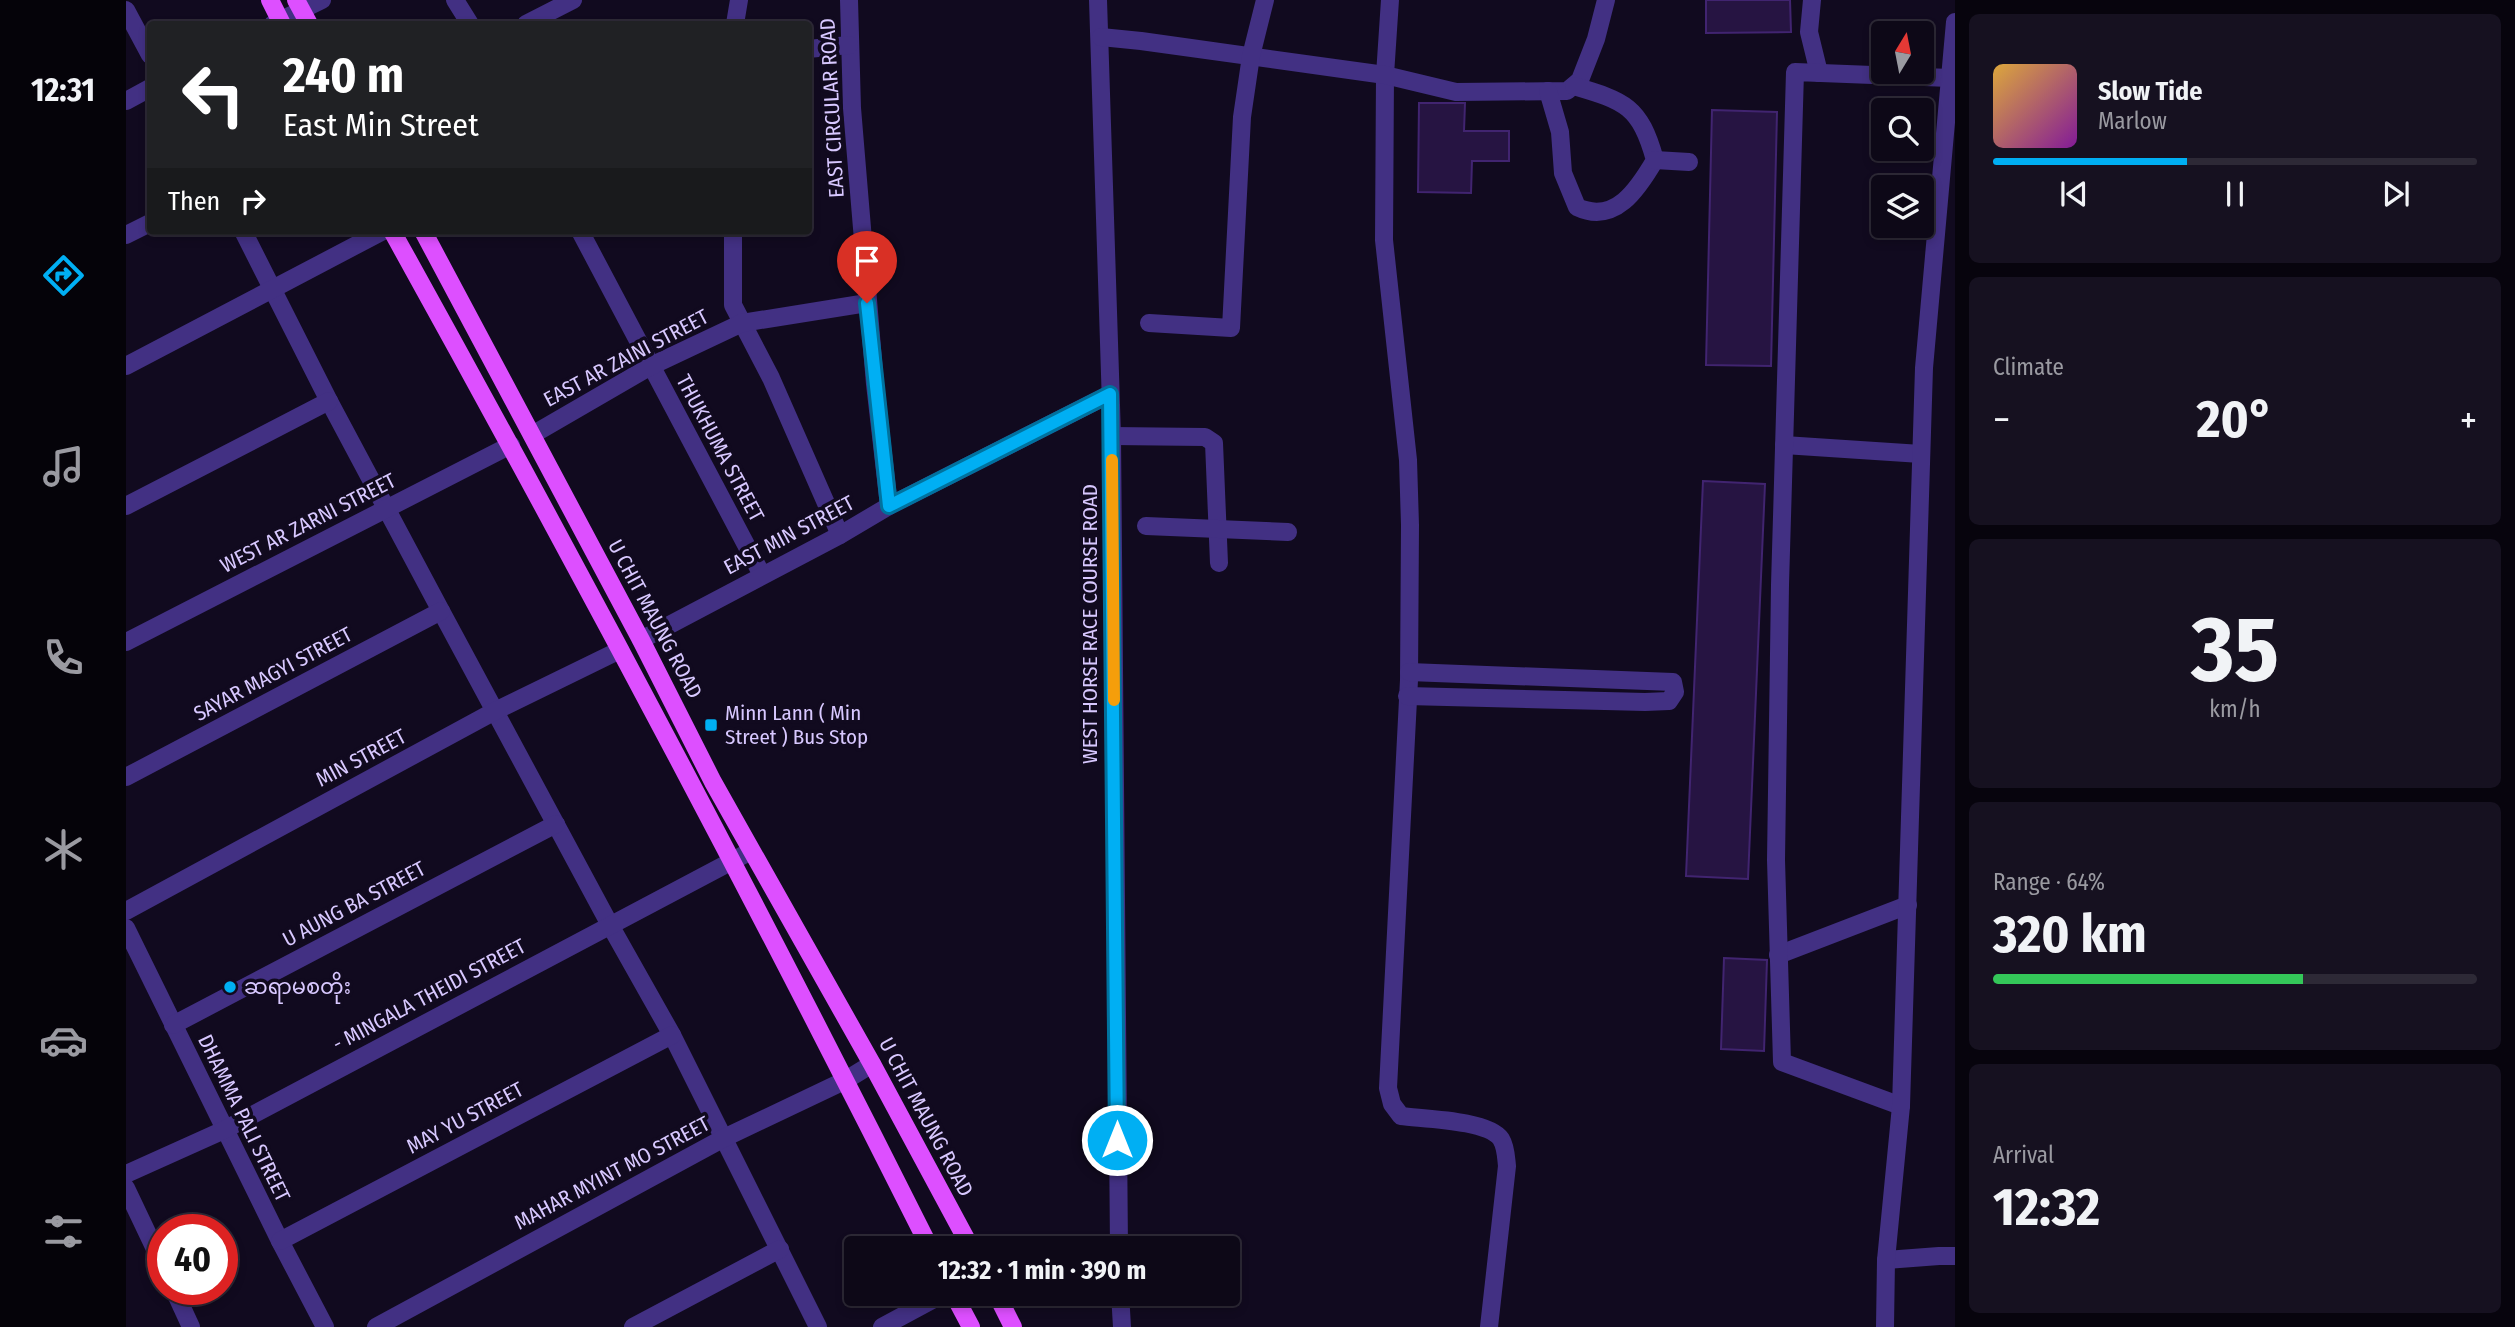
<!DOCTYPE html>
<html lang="en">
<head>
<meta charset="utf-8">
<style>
  :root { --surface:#0d0817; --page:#161120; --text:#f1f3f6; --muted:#9a9aa1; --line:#2d2936; --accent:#00aff3 }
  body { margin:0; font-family:"Fira Sans Condensed","Noto Sans Myanmar",sans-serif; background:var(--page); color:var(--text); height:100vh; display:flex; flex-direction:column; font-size:26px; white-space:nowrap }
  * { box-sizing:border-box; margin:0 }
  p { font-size:23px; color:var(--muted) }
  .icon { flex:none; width:38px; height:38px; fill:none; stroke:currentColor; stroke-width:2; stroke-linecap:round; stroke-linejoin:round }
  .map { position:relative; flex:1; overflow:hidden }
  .drawer { display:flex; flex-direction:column; gap:14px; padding:14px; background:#07040d; width:560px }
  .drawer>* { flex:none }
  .guide { position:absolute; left:21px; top:21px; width:665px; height:214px; border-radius:7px; box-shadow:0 4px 10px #0003,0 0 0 2px var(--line); background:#202124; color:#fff; overflow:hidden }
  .needle { width:46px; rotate:10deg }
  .controls { position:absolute; left:1745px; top:21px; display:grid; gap:14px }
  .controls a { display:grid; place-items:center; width:63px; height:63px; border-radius:7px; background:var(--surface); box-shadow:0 4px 10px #0003,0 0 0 2px var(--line); font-size:35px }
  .speed { position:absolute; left:21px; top:1214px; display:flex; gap:14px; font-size:35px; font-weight:700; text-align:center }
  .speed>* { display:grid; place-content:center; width:91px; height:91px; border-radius:50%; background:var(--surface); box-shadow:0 4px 10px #0003,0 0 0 2px var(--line); line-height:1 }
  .speed .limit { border:10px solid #d22; background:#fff; color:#111 }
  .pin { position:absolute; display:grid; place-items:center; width:60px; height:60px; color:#fff; margin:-72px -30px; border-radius:50% 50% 50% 0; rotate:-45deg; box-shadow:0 0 7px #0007 }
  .pin .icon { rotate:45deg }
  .me { position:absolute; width:77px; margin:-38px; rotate:0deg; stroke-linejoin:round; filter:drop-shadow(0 0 5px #0008) }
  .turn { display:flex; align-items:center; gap:24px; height:147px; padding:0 21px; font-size:32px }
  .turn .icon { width:91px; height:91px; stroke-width:2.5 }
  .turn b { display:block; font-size:49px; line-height:60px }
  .then { display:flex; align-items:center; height:66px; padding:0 21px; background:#0003; gap:14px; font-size:26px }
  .big { font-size:52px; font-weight:700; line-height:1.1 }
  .drawer .tile { flex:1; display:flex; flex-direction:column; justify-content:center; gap:10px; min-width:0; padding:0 24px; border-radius:10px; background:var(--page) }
  .drawer .dial { align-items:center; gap:0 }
  .dial b { font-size:91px; line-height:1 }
  .song { display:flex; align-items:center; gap:21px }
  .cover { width:84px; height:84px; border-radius:10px; background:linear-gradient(135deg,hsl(40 70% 55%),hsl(290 70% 35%)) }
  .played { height:7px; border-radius:4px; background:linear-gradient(90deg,var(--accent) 40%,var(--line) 40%) }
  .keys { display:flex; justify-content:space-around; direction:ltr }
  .heat { display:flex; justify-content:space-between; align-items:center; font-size:38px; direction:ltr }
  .charge { height:10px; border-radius:5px; background:linear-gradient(90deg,#34c759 64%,var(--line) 0) }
  .trip { position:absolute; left:718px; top:1236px; width:396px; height:70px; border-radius:7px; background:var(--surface); box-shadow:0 4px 10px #0003,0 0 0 2px var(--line); font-weight:700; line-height:70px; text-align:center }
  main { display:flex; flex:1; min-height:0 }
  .dock { display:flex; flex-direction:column; width:126px; justify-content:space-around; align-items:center; background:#050309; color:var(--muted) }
  .dock .icon { width:49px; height:49px }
  .dock .selected { color:var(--accent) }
  .dock b { font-size:32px; color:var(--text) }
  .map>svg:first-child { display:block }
</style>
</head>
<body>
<main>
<nav class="dock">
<b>12:31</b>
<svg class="icon selected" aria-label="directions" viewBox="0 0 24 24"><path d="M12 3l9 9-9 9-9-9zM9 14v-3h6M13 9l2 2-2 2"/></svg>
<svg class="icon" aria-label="music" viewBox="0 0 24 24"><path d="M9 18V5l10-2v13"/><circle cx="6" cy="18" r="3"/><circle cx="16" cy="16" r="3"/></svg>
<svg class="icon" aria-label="phone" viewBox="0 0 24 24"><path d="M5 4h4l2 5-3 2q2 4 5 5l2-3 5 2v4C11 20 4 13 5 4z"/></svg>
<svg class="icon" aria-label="climate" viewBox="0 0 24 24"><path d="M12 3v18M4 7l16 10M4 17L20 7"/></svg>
<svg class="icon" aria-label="car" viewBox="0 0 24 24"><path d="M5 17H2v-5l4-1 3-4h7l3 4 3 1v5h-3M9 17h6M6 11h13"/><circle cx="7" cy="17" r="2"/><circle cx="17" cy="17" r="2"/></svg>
<svg class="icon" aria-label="filters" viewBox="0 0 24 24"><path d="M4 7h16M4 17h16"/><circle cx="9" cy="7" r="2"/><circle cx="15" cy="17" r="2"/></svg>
</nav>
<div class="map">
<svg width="1829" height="1327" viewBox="0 0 1829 1327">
  <rect width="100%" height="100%" fill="#110a1f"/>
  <!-- building -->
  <g fill="#261442" stroke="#412470" stroke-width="2">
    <polygon points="1580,0 1664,0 1665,32 1580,33"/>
    <polygon points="1293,103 1339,103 1338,131 1383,131 1383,161 1346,161 1345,193 1292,192"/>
    <polygon points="1586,110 1651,112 1645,366 1580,365"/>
    <polygon points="1577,481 1639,484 1622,879 1560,876"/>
    <polygon points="1598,958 1641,960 1638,1051 1595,1049"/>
  </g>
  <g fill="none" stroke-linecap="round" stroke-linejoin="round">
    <!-- minor -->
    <g stroke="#423083" stroke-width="18">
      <polyline points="329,0 344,24"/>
      <polyline points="723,0 726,108 749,384 763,506"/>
      <polyline points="972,0 986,436 993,1248"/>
      <path d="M1264,0L1259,75L1258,240L1282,460L1284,525L1283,680L1262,1088L1266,1104L1275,1116C1298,1119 1362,1120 1375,1139C1380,1147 1380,1157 1381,1166L1363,1327"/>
      <polyline points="1686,0 1683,32 1693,73"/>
      <polyline points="0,10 24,55"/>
      <polyline points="147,24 196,0"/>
      <polyline points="400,24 447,0"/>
      <polyline points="609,24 613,0"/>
      <polyline points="975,37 1015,41 1259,75 1330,92 1441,91 1454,80 1470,39 1480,0"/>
      <polyline points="682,49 723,45"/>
      <path d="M1422,91L1434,132L1437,173L1451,207C1489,225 1512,189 1529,160C1514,106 1499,101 1448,86"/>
      <polyline points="0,101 24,88"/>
      <polyline points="1529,160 1563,162"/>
      <polyline points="117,231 203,401 315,611 484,925 546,1035 692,1327"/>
      <polyline points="454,231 636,575"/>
      <polyline points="607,231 607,305 645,378 714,535"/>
      <polyline points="0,235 24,223"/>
      <polyline points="1023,323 1105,328 1116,117 1125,56 1139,0"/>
      <polyline points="0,366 257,231"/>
      <polyline points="406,435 525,366 616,323 741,303"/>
      <polyline points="986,436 1079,437 1088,443 1093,563"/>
      <polyline points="1658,445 1795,454"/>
      <polyline points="0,506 203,401"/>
      <polyline points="1020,526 1162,532"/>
      <polyline points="515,640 714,535 763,506 984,394"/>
      <polyline points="0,642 385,445"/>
      <polyline points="1281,696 1519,702 1543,701 1549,692 1547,682 1283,672"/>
      <polyline points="0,777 315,611"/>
      <polyline points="0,911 369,711 494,650"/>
      <polyline points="0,928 154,1241 199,1327"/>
      <polyline points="1652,955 1782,905"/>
      <polyline points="47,1025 430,824"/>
      <polyline points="1775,1106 1656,1062 1650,860 1654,585 1669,72 1824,78"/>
      <polyline points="0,1174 98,1130 625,851"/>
      <polyline points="0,1188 37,1266"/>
      <polyline points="154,1241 546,1035"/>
      <polyline points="1760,1260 1813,1256 1829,1256"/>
      <polyline points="48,1290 65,1327"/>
      <polyline points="994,1293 996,1327"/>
      <polyline points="250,1327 598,1138 720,1080 746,1064"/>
      <polyline points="507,1327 654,1249"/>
      <polyline points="756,1327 819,1293"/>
      <polyline points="1759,1327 1760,1260 1775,1106 1798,368 1829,22"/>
    </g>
    <!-- major -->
    <g stroke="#dd4fff" stroke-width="18">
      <polyline points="144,0 156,24"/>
      <polyline points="170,0 183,24"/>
      <path d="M266,231C452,566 632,905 804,1248"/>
      <polyline points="297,231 515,640 587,782 746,1064 845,1248"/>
      <polyline points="827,1293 845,1327"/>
      <polyline points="870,1293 887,1327"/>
    </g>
  </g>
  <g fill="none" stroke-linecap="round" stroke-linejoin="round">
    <defs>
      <polyline id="route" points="741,303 763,506 984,394 991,1140"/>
    </defs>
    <!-- route casing -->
    <use href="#route" stroke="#00729e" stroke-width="18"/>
    <!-- route -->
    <use href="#route" stroke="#00aff3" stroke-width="12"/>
    <!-- slow -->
    <polyline stroke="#f59e0b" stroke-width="12" points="986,460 988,700"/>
  </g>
  <!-- markers -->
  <g fill="#00aff3" stroke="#110a1f" stroke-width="2.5">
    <rect x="578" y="718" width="14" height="14" rx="3.5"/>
    <circle cx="104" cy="987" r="7"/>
  </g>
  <g text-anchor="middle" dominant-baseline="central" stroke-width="7" stroke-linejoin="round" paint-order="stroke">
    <!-- street labels -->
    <g font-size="21" fill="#d8c8ff" stroke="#110a1f">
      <text transform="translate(706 108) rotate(-93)">EAST CIRCULAR ROAD</text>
      <text transform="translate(500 358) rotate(-28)">EAST AR ZAINI STREET</text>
      <text transform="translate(594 448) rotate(62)">THUKHUMA STREET</text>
      <text transform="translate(182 523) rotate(-27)">WEST AR ZARNI STREET</text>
      <text transform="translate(663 535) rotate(-28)">EAST MIN STREET</text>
      <text transform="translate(529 619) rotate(62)">U CHIT MAUNG ROAD</text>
      <text transform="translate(964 624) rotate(-90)">WEST HORSE RACE COURSE ROAD</text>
      <text transform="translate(147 674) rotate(-28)">SAYAR MAGYI STREET</text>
      <text transform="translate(235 758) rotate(-28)">MIN STREET</text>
      <text transform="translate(228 904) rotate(-28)">U AUNG BA STREET</text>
      <text transform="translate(303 995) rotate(-28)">- MINGALA THEIDI STREET</text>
      <text transform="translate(800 1117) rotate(62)">U CHIT MAUNG ROAD</text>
      <text transform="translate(118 1118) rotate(64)">DHAMMA PALI STREET</text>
      <text transform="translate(339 1118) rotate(-28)">MAY YU STREET</text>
      <text transform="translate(486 1173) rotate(-28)">MAHAR MYINT MO STREET</text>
    </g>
    <!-- poi labels -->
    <g font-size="21" fill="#d8c8ff" stroke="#110a1f" text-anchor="start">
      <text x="599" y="713">Minn Lann ( Min<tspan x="599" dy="24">Street ) Bus Stop</tspan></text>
      <text x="118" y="987">ဆရာမစတိုး</text>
    </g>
  </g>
</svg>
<div class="controls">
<a><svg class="needle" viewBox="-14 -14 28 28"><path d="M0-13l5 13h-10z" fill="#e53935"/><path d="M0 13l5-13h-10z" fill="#9a9aa1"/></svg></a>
<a><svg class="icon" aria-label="search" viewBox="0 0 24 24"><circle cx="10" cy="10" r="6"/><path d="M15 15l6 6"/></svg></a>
<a><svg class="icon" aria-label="layers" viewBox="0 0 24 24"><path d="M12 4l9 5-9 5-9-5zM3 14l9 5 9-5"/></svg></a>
</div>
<div class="speed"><div class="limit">40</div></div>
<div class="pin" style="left:741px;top:303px;background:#d93025"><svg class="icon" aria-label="arrive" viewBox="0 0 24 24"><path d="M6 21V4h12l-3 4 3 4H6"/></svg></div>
<svg class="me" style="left:991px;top:1140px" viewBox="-20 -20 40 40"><circle r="17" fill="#00aff3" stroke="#fff" stroke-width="3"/><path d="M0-11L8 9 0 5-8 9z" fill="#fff"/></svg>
<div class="trip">12:32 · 1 min · 390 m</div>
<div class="guide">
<div class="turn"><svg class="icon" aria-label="left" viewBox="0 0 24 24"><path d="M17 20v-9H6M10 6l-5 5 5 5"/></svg><div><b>240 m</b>East Min Street</div></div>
<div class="then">Then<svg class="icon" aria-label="right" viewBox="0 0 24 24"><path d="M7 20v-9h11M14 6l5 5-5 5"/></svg></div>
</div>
</div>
<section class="drawer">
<div class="tile">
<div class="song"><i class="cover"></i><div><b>Slow Tide</b><p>Marlow</p></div></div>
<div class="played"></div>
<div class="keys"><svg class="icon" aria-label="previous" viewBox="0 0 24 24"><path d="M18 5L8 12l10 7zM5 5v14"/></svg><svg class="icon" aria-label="pause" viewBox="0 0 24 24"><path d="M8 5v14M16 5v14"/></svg><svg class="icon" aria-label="next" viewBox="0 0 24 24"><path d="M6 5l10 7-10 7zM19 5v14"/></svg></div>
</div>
<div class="tile"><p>Climate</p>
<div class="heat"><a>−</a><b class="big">20°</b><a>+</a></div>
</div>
<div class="tile dial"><b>35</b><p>km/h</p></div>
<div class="tile"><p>Range · 64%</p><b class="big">320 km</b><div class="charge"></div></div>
<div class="tile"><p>Arrival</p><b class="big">12:32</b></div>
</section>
</main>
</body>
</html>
